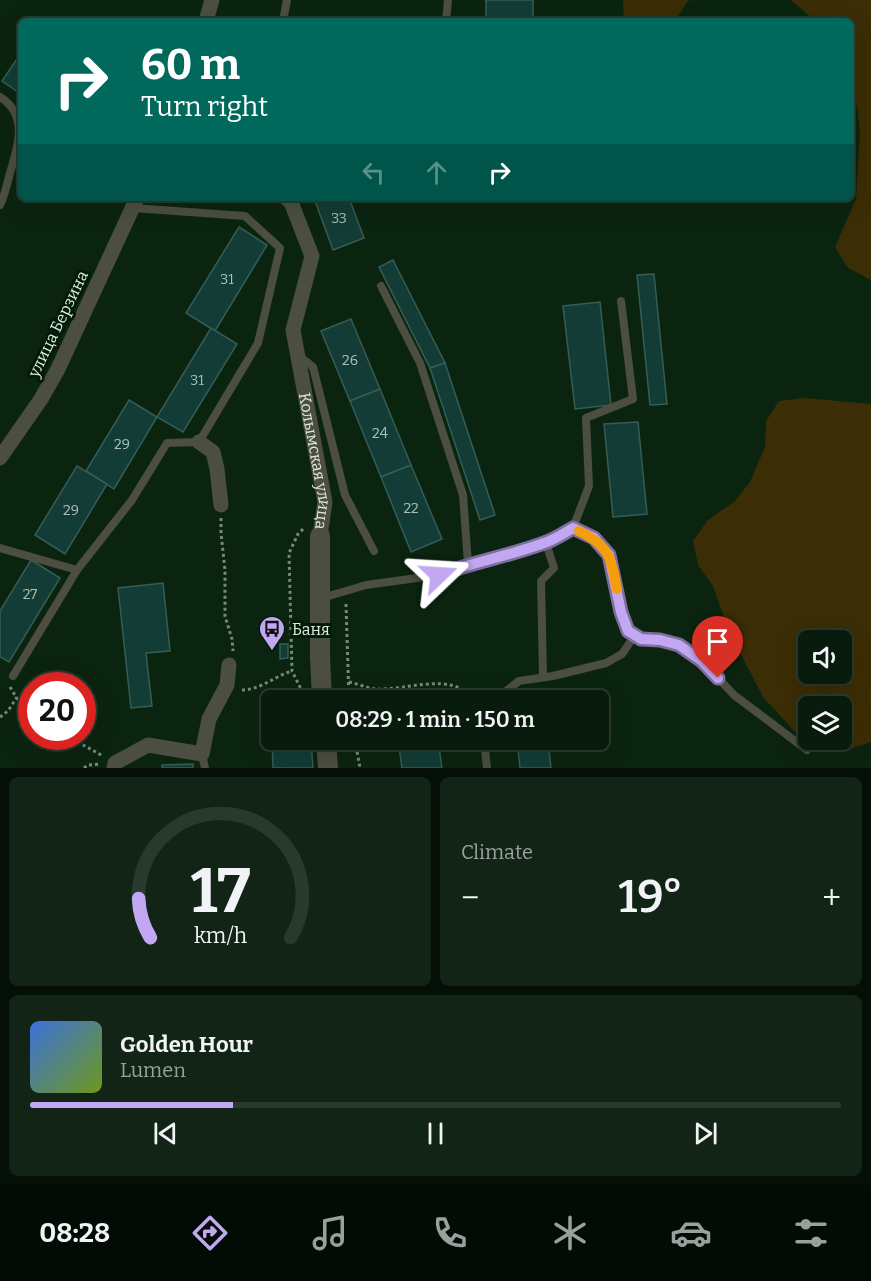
<!DOCTYPE html>
<html lang="en">
<head>
<meta charset="utf-8">
<style>
  :root { --surface:#081b0c; --page:#112415; --text:#f1f3f6; --muted:#98a19d; --line:#29392d; --accent:#c2a8f2 }
  body { margin:0; font-family:Bitter,serif; background:var(--page); color:var(--text); height:100vh; display:flex; flex-direction:column; font-size:22px; white-space:nowrap }
  * { box-sizing:border-box; margin:0 }
  p { font-size:20px; color:var(--muted) }
  .icon { flex:none; width:33px; height:33px; fill:none; stroke:currentColor; stroke-width:2; stroke-linecap:round; stroke-linejoin:round }
  .map { position:relative; height:768px; overflow:hidden }
  .sheet { display:flex; flex-direction:column; gap:9px; padding:9px; background:#040f07; flex:1 }
  .sheet>* { flex:none }
  .guide { position:absolute; left:18px; top:18px; width:836px; height:183px; border-radius:9px; box-shadow:0 6px 24px #0002,0 0 0 2px var(--line); background:#00695c; color:#fff; overflow:hidden }
  .fabs { position:absolute; left:798px; top:630px; display:grid; gap:12px }
  .fabs a { display:grid; place-items:center; width:54px; height:54px; border-radius:9px; background:var(--surface); box-shadow:0 6px 24px #0002,0 0 0 2px var(--line); font-size:30px }
  .speed { position:absolute; left:18px; top:672px; display:flex; gap:12px; font-size:30px; font-weight:700; text-align:center }
  .speed>* { display:grid; place-content:center; width:78px; height:78px; border-radius:50%; background:var(--surface); box-shadow:0 6px 24px #0002,0 0 0 2px var(--line); line-height:1 }
  .speed .limit { border:9px solid #d22; background:#fff; color:#111 }
  .pin { position:absolute; display:grid; place-items:center; width:51px; height:51px; color:#fff; margin:-62px -26px; border-radius:50% 50% 50% 0; rotate:-45deg; box-shadow:0 0 6px #0007 }
  .pin .icon { rotate:45deg }
  .me { position:absolute; width:66px; margin:-33px; rotate:70deg; stroke-linejoin:round; filter:drop-shadow(0 0 4px #0008) }
  .turn { display:flex; align-items:center; gap:21px; height:126px; padding:0 24px; font-size:27px }
  .turn .icon { width:78px; height:78px; stroke-width:2.5 }
  .turn b { display:block; font-size:42px; line-height:51px }
  .lanes { display:flex; align-items:center; height:57px; padding:0 24px; background:#0003; justify-content:center; gap:30px; direction:ltr }
  .lanes .off { opacity:.35 }
  .big { font-size:45px; font-weight:600; line-height:1.1 }
  .sheet .widget { flex:1; display:flex; flex-direction:column; justify-content:center; gap:9px; min-width:0; padding:0 21px; border-radius:9px; background:var(--page) }
  .sheet .dial { align-items:center; gap:0 }
  .dial svg { height:156px; overflow:visible; fill:none; stroke:var(--line); stroke-width:7; stroke-linecap:round; text-anchor:middle }
  .dial text { fill:var(--text); stroke:none }
  .song { display:flex; align-items:center; gap:18px }
  .cover { width:72px; height:72px; border-radius:9px; background:linear-gradient(135deg,hsl(220 70% 55%),hsl(80 70% 35%)) }
  .played { height:6px; border-radius:3px; background:linear-gradient(90deg,var(--accent) 25%,var(--line) 25%) }
  .keys { display:flex; justify-content:space-around; direction:ltr }
  .heat { display:flex; justify-content:space-between; align-items:center; font-size:33px; direction:ltr }
  .sheet .tiles { flex:1; display:grid; gap:9px; grid-template-columns:1fr 1fr }
  .widget:last-child { grid-column:span 2 }
  .trip { position:absolute; left:261px; top:690px; width:348px; height:60px; border-radius:9px; background:var(--surface); box-shadow:0 6px 24px #0002,0 0 0 2px var(--line); font-weight:600; line-height:60px; text-align:center }
  .tabs { display:flex; height:96px; justify-content:space-around; align-items:center; background:#030b05; color:var(--muted) }
  .tabs .icon { width:42px; height:42px }
  .tabs .selected { color:var(--accent) }
  .tabs b { font-size:27px; color:var(--text) }
  .map>svg:first-child { display:block }
</style>
</head>
<body>
<div class="map">
<svg width="871" height="768" viewBox="0 0 871 768">
  <rect width="100%" height="100%" fill="#0b2410"/>
  <!-- green -->
  <g fill="#3b2d05" fill-rule="evenodd">
    <polygon points="623,0 690,0 687,2 675,21 624,21"/>
    <polygon points="791,0 871,0 871,280 848,268 835,247 856,199 860,130 857,106 851,89 850,21 815,21"/>
    <path d="M805,398L871,404V742L841,752L816,745L795,732L763,697L729,631L713,586L698,565L693,541L708,520L735,501L750,482L765,447L766,421L779,401ZM808,640H842V674H808ZM808,706H842V740H808Z"/>
  </g>
  <!-- building -->
  <g fill="#123c35" stroke="#355d55" stroke-width="1.5">
    <rect x="486" y="0" width="47" height="21"/>
    <polygon points="21,53 21,94 2,81"/>
    <polygon points="314,198 349,198 364,238 333,250"/>
    <polygon points="239,227 267,245 215,331 186,313"/>
    <polygon points="393,260 445,363 430,368 379,267"/>
    <polygon points="654,274 667,404 650,405 637,275"/>
    <polygon points="600,302 611,405 575,409 563,306"/>
    <polygon points="351,319 380,389 350,401 321,331"/>
    <polygon points="211,328 237,344 183,432 157,417"/>
    <polygon points="445,363 495,515 480,520 430,368"/>
    <polygon points="380,389 411,465 381,477 350,401"/>
    <polygon points="129,400 157,417 114,489 86,471"/>
    <polygon points="638,422 647,514 613,517 604,424"/>
    <polygon points="411,465 442,539 411,552 381,477"/>
    <polygon points="77,466 107,484 65,554 35,535"/>
    <polygon points="31,560 60,578 9,662 0,657 0,611"/>
    <polygon points="163,583 170,651 146,653 152,706 131,708 118,588"/>
    <polygon points="280,644 288,644 288,658 280,659"/>
    <polygon points="272,740 311,740 313,768 273,768"/>
    <polygon points="398,740 438,740 442,768 402,768"/>
    <polygon points="517,740 548,740 551,768 520,768"/>
    <polygon points="193,764 193,768 162,768 162,765"/>
  </g>
  <g fill="none" stroke-linecap="round" stroke-linejoin="round">
    <!-- path -->
    <g stroke="#758a79" stroke-width="3" stroke-dasharray="3 3" stroke-linecap="butt">
      <polyline points="221,518 221,533 225,570 225,616 232,639 233,651"/>
      <polyline points="303,529 298,534 289,553 292,671 303,693"/>
      <polyline points="346,604 349,700"/>
      <path d="M349,682C358,684 367,688 376,689C404,691 455,670 472,700"/>
      <polyline points="10,687 21,705 32,712"/>
      <path d="M242,690C260,690 275,676 292,671"/>
      <polyline points="0,717 8,711 17,697"/>
      <polyline points="67,736 103,756"/>
      <polyline points="355,740 360,768"/>
      <polyline points="84,768 88,765 101,764"/>
    </g>
    <!-- service -->
    <g stroke="#4b4e41" stroke-width="8">
      <polyline points="283,21 287,0"/>
      <polyline points="446,21 448,0"/>
      <path d="M0,97C29,115 18,146 10,173C7,184 5,195 0,205"/>
      <polyline points="381,286 420,363 463,495 468,564"/>
      <polyline points="299,356 313,367 345,495 374,551"/>
      <polyline points="573,528 594,538 609,555 622,612 628,631 641,639 660,640 679,645 702,661 734,695 807,750"/>
      <polyline points="0,548 77,570 132,500 167,443 199,442 258,343 280,248 245,216 133,208"/>
      <polyline points="322,598 366,585 439,575 468,564 507,555 546,543 573,528 589,486 586,418 633,399 621,301"/>
      <polyline points="13,676 77,570"/>
      <polyline points="543,677 541,581 554,568 546,543"/>
      <polyline points="495,700 519,681 553,676 606,663 622,654 635,635"/>
      <polyline points="484,740 487,768"/>
      <polyline points="202,754 205,768"/>
    </g>
    <!-- minor -->
    <g stroke="#4b4e41" stroke-width="15">
      <polyline points="206,21 212,0"/>
      <path id="s1" d="M286,198L291,202L312,256L293,330L325,502L320,536"/>
      <polyline points="199,442 213,452 217,469 221,505"/>
      <polyline points="0,458 41,399 58,369 137,198"/>
      <polyline points="114,768 115,763 148,745 202,754 209,719 227,685 229,665"/>
    </g>
    <!-- tertiary -->
    <g stroke="#4b4e41" stroke-width="20">
      <polyline points="320,536 320,656 322,700"/>
      <polyline points="326,740 328,768"/>
    </g>
  </g>
  <g fill="none" stroke-linecap="round" stroke-linejoin="round">
    <defs>
      <path id="route" d="M439,575C473,562 509,556 544,543C554,540 564,533 573,528L594,538L609,555L621,612L628,631L641,639L660,640L679,645L702,661L718,678"/>
    </defs>
    <!-- route casing -->
    <use href="#route" stroke="#7e6d9d" stroke-width="15"/>
    <!-- route -->
    <use href="#route" stroke="#c2a8f2" stroke-width="10"/>
    <!-- slow -->
    <path stroke="#f59e0b" stroke-width="10" d="M579,531C610,546 611,558 617,589"/>
  </g>
  <!-- icons -->
  <defs>
    <symbol id="bus-pin" viewBox="-11 -11 22 30"><path d="M0 17L-7.5 6A9.5 9.5 0 1 1 7.5 6Z" fill="#c2a8f2" stroke="#031a08"/><path d="M-5-6H5V4H4V6H2V4H-2V6H-4V4H-5ZM-3.5-4V0h7V-4ZM-3.5 1.2v1.5H-2V1.2ZM2 1.2v1.5H3.5V1.2Z" fill="#111"/></symbol>
  </defs>
  <g fill-rule="evenodd">
    <use href="#bus-pin" x="257" y="614" width="30" height="40"/>
  </g>
  <g text-anchor="middle" dominant-baseline="central" stroke-width="6" stroke-linejoin="round" paint-order="stroke">
    <!-- number labels -->
    <g font-size="14" fill="#aac0b4">
      <text x="339" y="218">33</text>
      <text x="227" y="279">31</text>
      <text x="350" y="360">26</text>
      <text x="197" y="380">31</text>
      <text x="380" y="433">24</text>
      <text x="122" y="444">29</text>
      <text x="411" y="508">22</text>
      <text x="71" y="510">29</text>
      <text x="30" y="594">27</text>
    </g>
    <!-- street labels -->
    <g font-size="16" fill="#dcecde" stroke="#031a08">
      <text transform="translate(58 324) rotate(-64)">улица Берзина</text>
      <text stroke="none"><textPath href="#s1" startOffset="274">Колымская улица</textPath></text>
    </g>
    <!-- poi labels -->
    <g font-size="16" fill="#dcecde" stroke="#031a08" text-anchor="start">
      <text x="292" y="629">Баня</text>
    </g>
  </g>
</svg>
<div class="fabs">
<a><svg class="icon" aria-label="sound" viewBox="0 0 24 24"><path d="M4 9h4l5-4v14l-5-4H4zM17 9q2 3 0 6"/></svg></a>
<a><svg class="icon" aria-label="layers" viewBox="0 0 24 24"><path d="M12 4l9 5-9 5-9-5zM3 14l9 5 9-5"/></svg></a>
</div>
<div class="speed"><div class="limit">20</div></div>
<div class="pin" style="left:718px;top:678px;background:#d93025"><svg class="icon" aria-label="arrive" viewBox="0 0 24 24"><path d="M6 21V4h12l-3 4 3 4H6"/></svg></div>
<svg class="me" style="left:439px;top:575px" viewBox="-20 -20 40 40"><path d="M0-17L14 15 0 8-14 15z" fill="#c2a8f2" stroke="#fff" stroke-width="4"/></svg>
<div class="trip">08:29 · 1 min · 150 m</div>
<div class="guide">
<div class="turn"><svg class="icon" aria-label="right" viewBox="0 0 24 24"><path d="M7 20v-9h11M14 6l5 5-5 5"/></svg><div><b>60 m</b>Turn right</div></div>
<div class="lanes"><svg class="icon off" aria-label="left" viewBox="0 0 24 24"><path d="M17 20v-9H6M10 6l-5 5 5 5"/></svg><svg class="icon off" aria-label="ahead" viewBox="0 0 24 24"><path d="M12 20V5M6 11l6-6 6 6"/></svg><svg class="icon" aria-label="right" viewBox="0 0 24 24"><path d="M7 20v-9h11M14 6l5 5-5 5"/></svg></div>
</div>
</div>
<section class="sheet">
<div class="tiles">
<div class="widget dial"><svg viewBox="0 0 100 80">
<path d="M14 69A42 42 0 1 1 86 69"/>
<path d="M14 69A42 42 0 0 1 8 49" stroke="#c2a8f2"/>
<text x="50" y="56" font-size="32" font-weight="700">17</text>
<text x="50" y="72" font-size="11">km/h</text>
</svg></div>
<div class="widget"><p>Climate</p>
<div class="heat"><a>−</a><b class="big">19°</b><a>+</a></div>
</div>
<div class="widget">
<div class="song"><i class="cover"></i><div><b>Golden Hour</b><p>Lumen</p></div></div>
<div class="played"></div>
<div class="keys"><svg class="icon" aria-label="previous" viewBox="0 0 24 24"><path d="M18 5L8 12l10 7zM5 5v14"/></svg><svg class="icon" aria-label="pause" viewBox="0 0 24 24"><path d="M8 5v14M16 5v14"/></svg><svg class="icon" aria-label="next" viewBox="0 0 24 24"><path d="M6 5l10 7-10 7zM19 5v14"/></svg></div>
</div>
</div>
</section>
<nav class="tabs">
<b>08:28</b>
<svg class="icon selected" aria-label="directions" viewBox="0 0 24 24"><path d="M12 3l9 9-9 9-9-9zM9 14v-3h6M13 9l2 2-2 2"/></svg>
<svg class="icon" aria-label="music" viewBox="0 0 24 24"><path d="M9 18V5l10-2v13"/><circle cx="6" cy="18" r="3"/><circle cx="16" cy="16" r="3"/></svg>
<svg class="icon" aria-label="phone" viewBox="0 0 24 24"><path d="M5 4h4l2 5-3 2q2 4 5 5l2-3 5 2v4C11 20 4 13 5 4z"/></svg>
<svg class="icon" aria-label="climate" viewBox="0 0 24 24"><path d="M12 3v18M4 7l16 10M4 17L20 7"/></svg>
<svg class="icon" aria-label="car" viewBox="0 0 24 24"><path d="M5 17H2v-5l4-1 3-4h7l3 4 3 1v5h-3M9 17h6M6 11h13"/><circle cx="7" cy="17" r="2"/><circle cx="17" cy="17" r="2"/></svg>
<svg class="icon" aria-label="filters" viewBox="0 0 24 24"><path d="M4 7h16M4 17h16"/><circle cx="9" cy="7" r="2"/><circle cx="15" cy="17" r="2"/></svg>
</nav>
</body>
</html>
